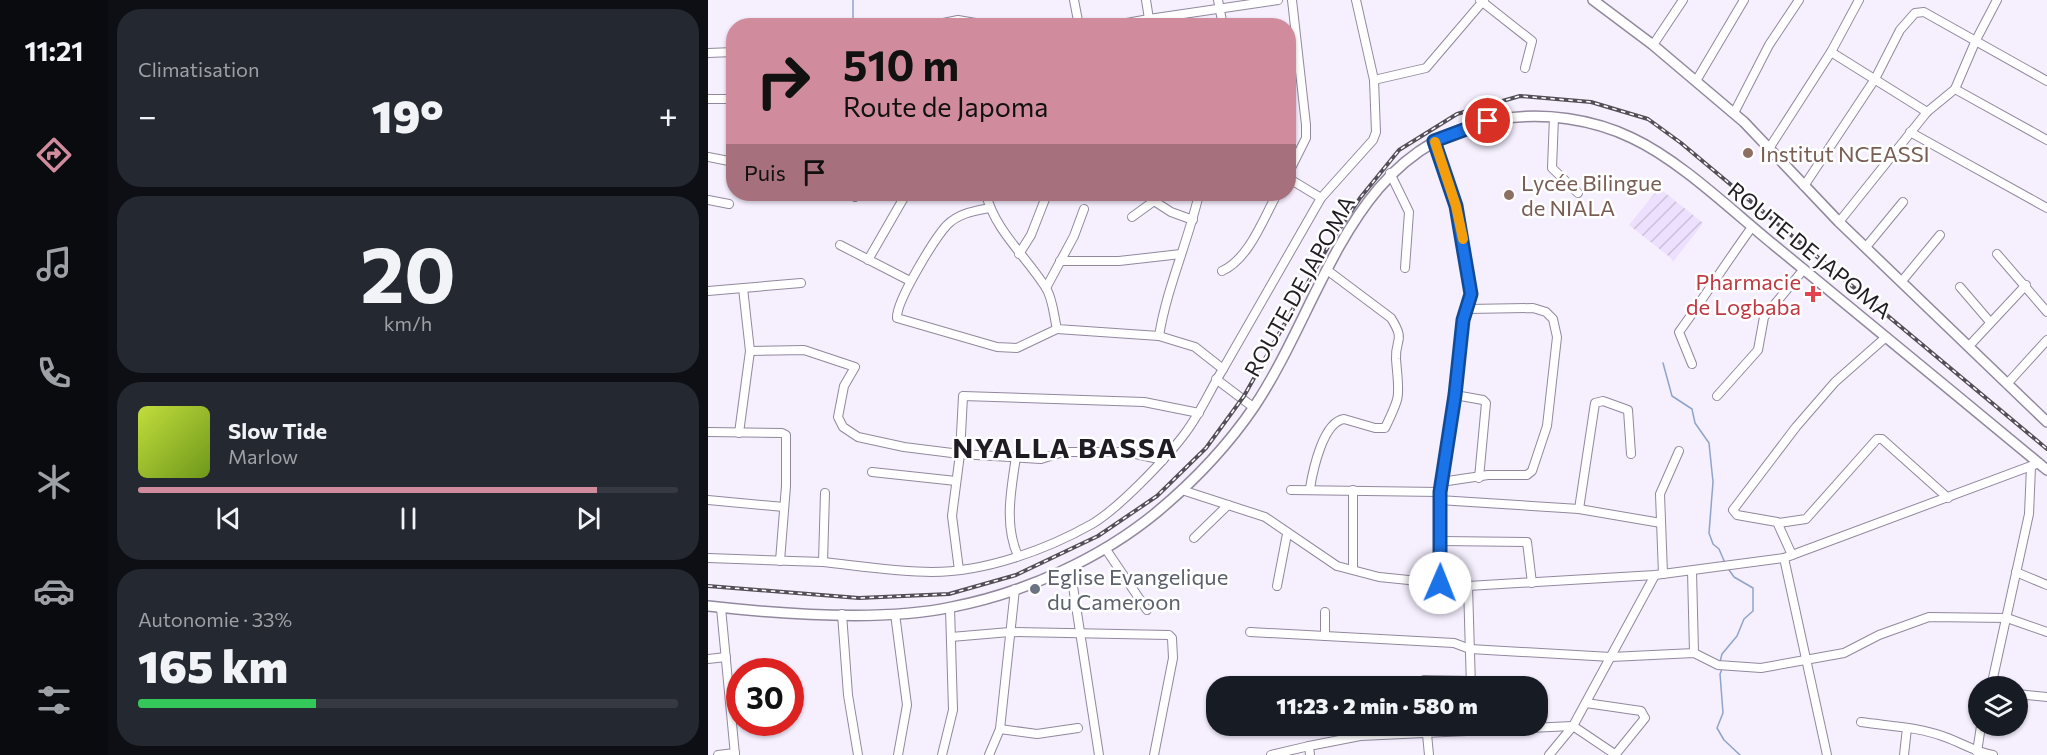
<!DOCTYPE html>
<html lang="fr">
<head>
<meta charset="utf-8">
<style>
  :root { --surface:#171b24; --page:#242831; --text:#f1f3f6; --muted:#9ea1a6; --line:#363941; --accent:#d08c9c }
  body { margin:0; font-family:Commissioner,sans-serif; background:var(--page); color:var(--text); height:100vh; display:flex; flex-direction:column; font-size:22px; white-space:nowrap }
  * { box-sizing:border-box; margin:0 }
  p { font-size:20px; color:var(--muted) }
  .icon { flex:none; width:33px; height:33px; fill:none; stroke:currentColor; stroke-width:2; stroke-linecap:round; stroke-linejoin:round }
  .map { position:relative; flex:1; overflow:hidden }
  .details { display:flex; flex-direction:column; gap:9px; padding:9px; background:#0d0f14; width:600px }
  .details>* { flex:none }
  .banner { position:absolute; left:18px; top:18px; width:570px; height:183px; border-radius:24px; box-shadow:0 2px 4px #0004; background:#d08c9c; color:#111; overflow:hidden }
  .controls { position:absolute; left:1260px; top:676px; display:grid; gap:12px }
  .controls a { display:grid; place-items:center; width:60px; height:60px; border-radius:50%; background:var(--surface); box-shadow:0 2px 4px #0004; font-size:30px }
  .speed { position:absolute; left:18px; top:658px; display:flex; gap:12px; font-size:30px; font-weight:700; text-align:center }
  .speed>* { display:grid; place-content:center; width:78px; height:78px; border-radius:50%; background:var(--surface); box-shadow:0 2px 4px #0004; line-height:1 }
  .speed .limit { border:9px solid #d22; background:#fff; color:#111 }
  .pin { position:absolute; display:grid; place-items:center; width:51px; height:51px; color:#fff; margin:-26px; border:3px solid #fff; border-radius:50%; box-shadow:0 2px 6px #0007 }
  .me { position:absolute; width:66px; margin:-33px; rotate:1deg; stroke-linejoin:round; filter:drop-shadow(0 0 4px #0008) }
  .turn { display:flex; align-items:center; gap:21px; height:126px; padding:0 18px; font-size:27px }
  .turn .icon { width:78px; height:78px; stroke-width:2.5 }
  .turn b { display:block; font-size:42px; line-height:51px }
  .then { display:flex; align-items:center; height:57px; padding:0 18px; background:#0003; gap:12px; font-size:22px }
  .big { font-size:45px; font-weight:800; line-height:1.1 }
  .details .card { flex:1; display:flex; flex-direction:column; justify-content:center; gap:9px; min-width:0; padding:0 21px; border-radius:24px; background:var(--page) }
  .details .dial { align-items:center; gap:0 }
  .dial b { font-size:78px; line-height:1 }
  .song { display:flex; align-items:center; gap:18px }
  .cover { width:72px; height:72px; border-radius:9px; background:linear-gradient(135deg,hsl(70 70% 55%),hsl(80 70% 35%)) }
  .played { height:6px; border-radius:3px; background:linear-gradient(90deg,var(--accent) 85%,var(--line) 85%) }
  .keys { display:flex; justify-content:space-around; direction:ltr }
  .heat { display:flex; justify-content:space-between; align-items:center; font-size:33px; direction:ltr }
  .charge { height:9px; border-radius:4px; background:linear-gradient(90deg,#34c759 33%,var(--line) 0) }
  .trip { position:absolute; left:498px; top:676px; width:342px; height:60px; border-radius:24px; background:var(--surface); box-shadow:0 2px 4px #0004; font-weight:800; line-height:60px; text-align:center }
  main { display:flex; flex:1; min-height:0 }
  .tab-bar { display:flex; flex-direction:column; width:108px; justify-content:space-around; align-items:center; background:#090b0e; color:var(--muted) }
  .tab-bar .icon { width:42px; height:42px }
  .tab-bar .current { color:var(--accent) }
  .tab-bar b { font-size:27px; color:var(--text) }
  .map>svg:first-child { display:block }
</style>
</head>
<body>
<main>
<nav class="tab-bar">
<b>11:21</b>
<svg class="icon current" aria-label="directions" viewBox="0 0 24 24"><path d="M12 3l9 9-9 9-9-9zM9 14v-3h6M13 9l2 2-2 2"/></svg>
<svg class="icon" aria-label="music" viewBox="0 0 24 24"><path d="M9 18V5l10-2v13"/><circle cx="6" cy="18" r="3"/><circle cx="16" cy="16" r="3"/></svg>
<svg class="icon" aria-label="phone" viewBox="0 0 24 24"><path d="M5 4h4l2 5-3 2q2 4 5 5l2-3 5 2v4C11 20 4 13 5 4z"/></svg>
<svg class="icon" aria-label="climate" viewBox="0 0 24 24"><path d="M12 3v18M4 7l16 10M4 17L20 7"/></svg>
<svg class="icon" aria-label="car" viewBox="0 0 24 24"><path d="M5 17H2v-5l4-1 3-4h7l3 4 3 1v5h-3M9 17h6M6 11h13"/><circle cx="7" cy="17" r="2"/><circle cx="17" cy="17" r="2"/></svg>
<svg class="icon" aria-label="filters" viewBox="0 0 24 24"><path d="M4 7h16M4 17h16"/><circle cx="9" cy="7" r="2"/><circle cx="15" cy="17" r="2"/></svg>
</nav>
<section class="details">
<div class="card"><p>Climatisation</p>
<div class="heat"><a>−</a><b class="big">19°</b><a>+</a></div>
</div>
<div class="card dial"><b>20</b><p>km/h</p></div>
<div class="card">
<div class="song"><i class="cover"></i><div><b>Slow Tide</b><p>Marlow</p></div></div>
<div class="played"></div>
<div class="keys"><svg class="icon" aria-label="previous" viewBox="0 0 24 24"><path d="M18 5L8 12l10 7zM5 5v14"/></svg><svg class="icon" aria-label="pause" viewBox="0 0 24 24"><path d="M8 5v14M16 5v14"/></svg><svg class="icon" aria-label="next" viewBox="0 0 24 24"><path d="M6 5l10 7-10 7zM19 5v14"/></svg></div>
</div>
<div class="card"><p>Autonomie · 33%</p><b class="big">165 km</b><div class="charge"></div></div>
</section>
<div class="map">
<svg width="1339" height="755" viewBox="0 0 1339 755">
  <defs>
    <pattern id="industrial-furrows" width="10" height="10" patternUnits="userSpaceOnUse" patternTransform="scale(1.5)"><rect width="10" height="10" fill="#eddffe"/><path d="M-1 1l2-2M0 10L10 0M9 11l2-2" fill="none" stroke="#cbbfda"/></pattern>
  </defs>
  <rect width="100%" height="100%" fill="#f5effe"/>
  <!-- industrial -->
  <polygon fill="url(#industrial-furrows)" points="951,188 995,223 965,262 963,258 921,225"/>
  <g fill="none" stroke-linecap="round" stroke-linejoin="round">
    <!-- stream -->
    <g stroke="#8fa4cb" stroke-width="1.5">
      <polyline points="145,26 145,0"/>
      <polyline points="955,363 964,396 984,409 987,423 1001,443 1005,482 1001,533 1005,544 1011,549 1017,563"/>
      <polyline points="1012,662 1014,654 1029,636 1036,619 1045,611 1045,588 1026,577 1019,567"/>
      <polyline points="1014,669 1012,674 1015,713 1009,728 1016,740 1032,755"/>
    </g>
    <defs>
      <g id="minor">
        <polyline points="366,0 371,26"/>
        <polyline points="438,0 441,19 570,0"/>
        <polyline points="510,0 515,26"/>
        <polyline points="772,0 824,41 817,68"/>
        <polyline points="221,26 250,20 285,26"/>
        <polyline points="402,26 441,19 442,26"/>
        <polyline points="945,45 975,0"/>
        <polyline points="1123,52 1151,0"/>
        <polyline points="0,53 26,52"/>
        <polyline points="666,80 718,68 776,0"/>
        <polyline points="988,81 1036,0"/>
        <polyline points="1247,89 1339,140"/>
        <polyline points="0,99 26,99"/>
        <polyline points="1026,113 1061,45 1091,0"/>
        <polyline points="846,117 844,168 870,193"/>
        <polyline points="1202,132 1339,208"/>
        <polyline points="1062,147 1123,52 1219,112"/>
        <polyline points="0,157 26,162"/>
        <polyline points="682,173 701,212 697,268"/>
        <polyline points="580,174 598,138 598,125 584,0"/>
        <polyline points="580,178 613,198"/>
        <polyline points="1096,186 1167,79 1192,30 1207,13 1216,12 1339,81"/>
        <path d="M278,194C287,231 319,257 338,288C345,299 346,317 349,329L451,336C459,287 480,242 491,194"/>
        <polyline points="147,197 148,194"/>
        <polyline points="0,200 21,204"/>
        <path d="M282,208C266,211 251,213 239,225C227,238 188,301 189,318L289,347L309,348L349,329"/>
        <polyline points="424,217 446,201 463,212 485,220"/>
        <polyline points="1131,222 1219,112 1247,89 1268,40 1289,0"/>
        <polyline points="132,245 202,281"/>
        <polyline points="1158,247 1195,202"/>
        <polyline points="311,254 323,235 339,194"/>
        <polyline points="1289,254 1339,312"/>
        <polyline points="160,260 198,194"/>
        <polyline points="352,261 411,261 473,254"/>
        <path d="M514,271C541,259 555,219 569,194"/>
        <polyline points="1194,281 1232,235"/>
        <polyline points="1252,287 1282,322"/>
        <polyline points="338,288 366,236 376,209"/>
        <polyline points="0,291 93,283"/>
        <polyline points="1261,346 1318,285"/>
        <polyline points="42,351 96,350 147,367 136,386 130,417 135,427 150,437 196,447 252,454 333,459 355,452 419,452 455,460"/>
        <path d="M984,364L971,332C996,298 1019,261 1044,227"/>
        <polyline points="515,369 613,198 665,140 668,132 666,80 648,0"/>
        <polyline points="508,379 545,407"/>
        <polyline points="1299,384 1339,340"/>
        <polyline points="747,395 775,400 778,403 771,478"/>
        <polyline points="1009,396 1050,350 1056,317 1096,269"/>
        <polyline points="0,432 74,433 78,435 78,486 72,561"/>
        <polyline points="31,433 42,351 35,288"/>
        <path d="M308,457C303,490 296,525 310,556"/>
        <polyline points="164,472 248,481"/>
        <polyline points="733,482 780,475 819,475 824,471 839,426 849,337 845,319 838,312 825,308 759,309"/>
        <path d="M602,488C605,470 615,422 636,419L667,428H677C694,393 691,397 688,359C687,338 698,342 683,318L619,270"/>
        <polyline points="474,490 557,517 629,566 671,577 760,586 947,575 1076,558 1331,463"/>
        <polyline points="583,490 732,492 747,395 755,320 763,294 748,206 726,141"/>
        <polyline points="645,490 645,569"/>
        <path d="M117,493L115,562C151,566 189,572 224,572C277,572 338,550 384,524C411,508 459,458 478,432C493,412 502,390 515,369L487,347L451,336"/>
        <polyline points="731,496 732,583"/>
        <polyline points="0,500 76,507"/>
        <polyline points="731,500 871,509 953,523"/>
        <polyline points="871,509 887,403 895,401 920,410 923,454"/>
        <polyline points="1071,523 1098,519 1169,439 1174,439 1240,498"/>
        <polyline points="486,538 520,505"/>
        <polyline points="733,541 819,542 824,583"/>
        <polyline points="397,548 439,610"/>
        <polyline points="1084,555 1069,522 1029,515 1025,510 1088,427 1127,382 1178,337"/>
        <polyline points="0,558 115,562"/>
        <polyline points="1076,558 1119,755"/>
        <polyline points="362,567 391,755"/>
        <polyline points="251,570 244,516 252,454 255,396 436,402 491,413"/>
        <polyline points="984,571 986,653"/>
        <polyline points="1308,572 1339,585"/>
        <polyline points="955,574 952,494 971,451"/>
        <polyline points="569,586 579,534"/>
        <polyline points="760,586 763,687"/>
        <polyline points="13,608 27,755"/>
        <polyline points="617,612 617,636"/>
        <polyline points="134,614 140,695 150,755"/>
        <polyline points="187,614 199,705 190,755"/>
        <polyline points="542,632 746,643 762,649 903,657 986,653 1010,665 1053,668 1136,653 1171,635 1221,617 1299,618 1339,632"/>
        <polyline points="243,637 302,632 461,635 464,638 465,658 446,755"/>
        <polyline points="0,659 18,657"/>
        <polyline points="708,687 716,680 763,681"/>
        <polyline points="1283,687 1321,514 1323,467"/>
        <polyline points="1310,694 1339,697"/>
        <polyline points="878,703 933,711 937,718 907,755"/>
        <path d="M1153,722C1181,726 1211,727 1237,737C1254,743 1267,752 1285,755"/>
        <polyline points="292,729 329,734 370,728"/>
        <polyline points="719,734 721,755"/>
        <polyline points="1269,752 1273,726"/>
        <polyline points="10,755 27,753"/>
        <polyline points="234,755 245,710 242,608"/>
        <polyline points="281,755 292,729 307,589"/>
        <polyline points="563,755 601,746"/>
        <polyline points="602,755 601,746 652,736 865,726 908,755"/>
        <polyline points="841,755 865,726 947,575"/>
        <polyline points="1196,755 1199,728"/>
      </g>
      <g id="major">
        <polyline points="885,0 945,45 1036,122 1131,222 1339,422"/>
        <path d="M0,606C71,614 174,622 244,607C316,593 392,559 449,512C485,482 520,445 546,407C618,299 643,142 793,119C836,112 885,119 924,138C973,161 1024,211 1066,245C1157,319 1248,395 1339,470"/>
      </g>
    </defs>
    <!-- minor casing -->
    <use href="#minor" stroke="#92889e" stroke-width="10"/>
    <!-- major casing -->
    <use href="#major" stroke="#92889e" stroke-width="12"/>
    <!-- minor -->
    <use href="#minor" stroke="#fff" stroke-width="8"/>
    <!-- major -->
    <use href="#major" stroke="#fff" stroke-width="9"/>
    <defs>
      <polyline id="rail" points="0,586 151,598 241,594 308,575 390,536 449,496 498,448 536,396 621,245 652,198 691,150 749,114 812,96 883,102 940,119 973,143 1339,449"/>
    </defs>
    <!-- rail casing -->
    <use href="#rail" stroke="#534e58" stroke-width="4"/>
    <!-- rail -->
    <use href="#rail" stroke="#fff" stroke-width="1.5" stroke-dasharray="4.5" stroke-linecap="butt"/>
  </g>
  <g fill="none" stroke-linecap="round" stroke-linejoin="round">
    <defs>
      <polyline id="route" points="732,583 732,492 747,395 755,320 763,294 748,206 726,141 780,121"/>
    </defs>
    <!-- route casing -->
    <use href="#route" stroke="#114b97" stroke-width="15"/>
    <!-- route -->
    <use href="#route" stroke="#1a73e8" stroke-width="10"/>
    <!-- slow -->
    <polyline stroke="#f59e0b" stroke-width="10" points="727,142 748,206 755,239"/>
  </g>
  <!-- markers -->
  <g fill="#8d6e63" stroke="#fff" stroke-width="2">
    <circle cx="1040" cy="153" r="6"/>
    <circle cx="801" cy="195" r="6"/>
  </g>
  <path fill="#e0444e" stroke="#fff" stroke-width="2" d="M1102 285h6v6h6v6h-6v6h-6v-6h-6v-6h6z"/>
  <circle fill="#6b7280" stroke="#fff" stroke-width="2" cx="327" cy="589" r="6"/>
  <g text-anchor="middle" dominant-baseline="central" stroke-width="5" stroke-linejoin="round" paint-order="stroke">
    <!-- education labels -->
    <g font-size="22" fill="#785e54" stroke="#fff" text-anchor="start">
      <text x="1052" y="153">Institut NCEASSI</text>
      <text x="813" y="182">Lycée Bilingue<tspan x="813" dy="25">de NIALA</tspan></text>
    </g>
    <!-- street labels -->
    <g font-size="22" fill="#201c24" stroke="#fff">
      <text transform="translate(1102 250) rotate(39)">ROUTE DE JAPOMA</text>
      <text transform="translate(591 286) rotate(-61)">ROUTE DE JAPOMA</text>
    </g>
    <!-- health labels -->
    <g font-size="22" fill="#be3a42" stroke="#fff" text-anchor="end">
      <text x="1093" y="281">Pharmacie<tspan x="1093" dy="25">de Logbaba</tspan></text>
    </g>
    <!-- worship labels -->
    <g font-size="22" fill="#5b616d" stroke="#fff" text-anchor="start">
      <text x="339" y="576">Eglise Evangelique<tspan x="339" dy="25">du Cameroon</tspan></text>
    </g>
    <!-- district labels -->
    <g font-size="28" font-weight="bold" letter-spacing="1.5" fill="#201c24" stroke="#fff">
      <text x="357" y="447">NYALLA BASSA</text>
    </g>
  </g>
</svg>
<div class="controls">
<a><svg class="icon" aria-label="layers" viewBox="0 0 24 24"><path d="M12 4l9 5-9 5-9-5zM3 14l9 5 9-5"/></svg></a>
</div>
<div class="speed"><div class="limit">30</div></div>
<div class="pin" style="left:780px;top:121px;background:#d93025"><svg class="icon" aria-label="arrive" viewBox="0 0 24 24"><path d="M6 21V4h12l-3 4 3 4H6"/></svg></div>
<svg class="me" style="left:732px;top:583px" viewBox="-20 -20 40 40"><circle r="19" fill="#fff"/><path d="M0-13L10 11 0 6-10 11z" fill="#1a73e8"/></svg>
<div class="trip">11:23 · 2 min · 580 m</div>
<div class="banner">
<div class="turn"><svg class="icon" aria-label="right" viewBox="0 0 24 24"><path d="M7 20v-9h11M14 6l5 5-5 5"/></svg><div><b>510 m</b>Route de Japoma</div></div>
<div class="then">Puis<svg class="icon" aria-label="arrive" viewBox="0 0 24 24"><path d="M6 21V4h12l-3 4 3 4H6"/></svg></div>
</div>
</div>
</main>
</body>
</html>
